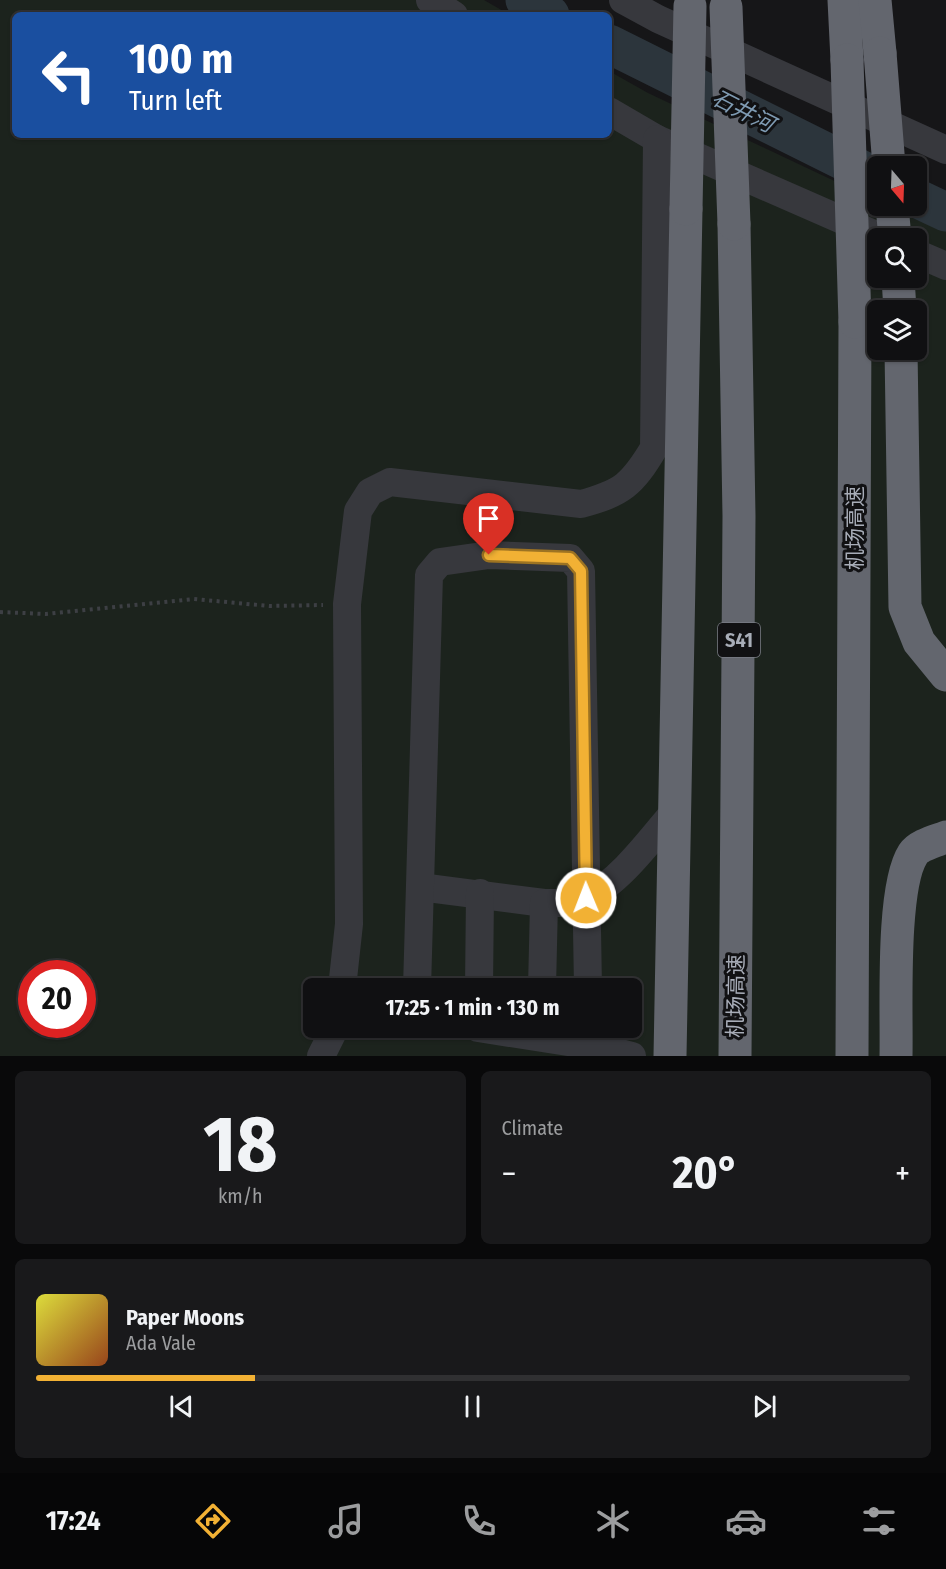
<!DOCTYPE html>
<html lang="en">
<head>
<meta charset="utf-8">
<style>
  :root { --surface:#101012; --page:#19191b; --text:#f1f3f6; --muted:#9c9d9f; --line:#303032; --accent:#f2b134 }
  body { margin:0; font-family:"Fira Sans Condensed","Noto Sans SC",sans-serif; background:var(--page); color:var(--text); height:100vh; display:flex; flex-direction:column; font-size:22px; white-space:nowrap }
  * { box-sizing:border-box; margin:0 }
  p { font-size:20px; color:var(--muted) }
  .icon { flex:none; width:33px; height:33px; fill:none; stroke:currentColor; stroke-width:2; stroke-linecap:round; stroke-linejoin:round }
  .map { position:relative; height:1056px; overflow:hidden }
  .side { display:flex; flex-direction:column; gap:15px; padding:15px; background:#09090a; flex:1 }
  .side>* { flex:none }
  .hud { position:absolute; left:12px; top:12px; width:600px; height:126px; border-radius:9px; box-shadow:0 2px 4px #0004,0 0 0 2px var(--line); background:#1a4fa0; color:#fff; overflow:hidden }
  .needle { width:39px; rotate:161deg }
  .buttons { position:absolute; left:867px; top:156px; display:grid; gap:12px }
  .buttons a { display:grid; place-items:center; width:60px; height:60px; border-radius:9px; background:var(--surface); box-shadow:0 2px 4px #0004,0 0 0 2px var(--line); font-size:30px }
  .speed { position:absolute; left:18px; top:960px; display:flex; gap:12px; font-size:30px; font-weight:700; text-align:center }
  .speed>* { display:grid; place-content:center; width:78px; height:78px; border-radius:50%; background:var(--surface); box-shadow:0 2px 4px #0004,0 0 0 2px var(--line); line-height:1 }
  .speed .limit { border:9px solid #d22; background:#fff; color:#111 }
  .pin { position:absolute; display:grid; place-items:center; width:51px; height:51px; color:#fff; margin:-62px -26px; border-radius:50% 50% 50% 0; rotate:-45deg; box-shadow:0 0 6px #0007 }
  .pin .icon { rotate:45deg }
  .me { position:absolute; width:66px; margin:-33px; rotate:359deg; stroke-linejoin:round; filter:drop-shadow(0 0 4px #0008) }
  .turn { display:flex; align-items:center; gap:21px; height:126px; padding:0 18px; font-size:27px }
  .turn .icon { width:78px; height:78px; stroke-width:2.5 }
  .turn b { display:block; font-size:42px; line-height:51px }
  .big { font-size:45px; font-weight:700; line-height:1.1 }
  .side .tile { flex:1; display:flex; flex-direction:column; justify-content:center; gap:9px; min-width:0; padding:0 21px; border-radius:9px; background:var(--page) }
  .side .dial { align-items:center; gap:0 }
  .dial b { font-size:78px; line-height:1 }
  .song { display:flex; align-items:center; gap:18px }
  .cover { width:72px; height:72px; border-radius:9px; background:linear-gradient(135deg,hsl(60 70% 55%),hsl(20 70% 35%)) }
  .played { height:6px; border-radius:3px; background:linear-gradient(90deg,var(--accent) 25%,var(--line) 25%) }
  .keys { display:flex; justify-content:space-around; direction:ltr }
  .heat { display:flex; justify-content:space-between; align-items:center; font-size:33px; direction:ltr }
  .side .tiles { flex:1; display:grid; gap:15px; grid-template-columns:1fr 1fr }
  .tile:last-child { grid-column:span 2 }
  .trip { position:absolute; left:303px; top:978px; width:339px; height:60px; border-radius:9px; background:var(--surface); box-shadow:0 2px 4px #0004,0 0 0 2px var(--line); font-weight:700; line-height:60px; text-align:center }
  .menu { display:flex; height:96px; justify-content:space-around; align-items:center; background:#060607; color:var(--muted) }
  .menu .icon { width:42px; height:42px }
  .menu .current { color:var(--accent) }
  .menu b { font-size:27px; color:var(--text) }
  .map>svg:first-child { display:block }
</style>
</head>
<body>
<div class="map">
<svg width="946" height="1056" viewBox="0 0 946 1056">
  <rect width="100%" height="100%" fill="#161618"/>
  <!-- green -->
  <path fill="#1c231d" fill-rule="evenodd" d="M0,0H484L510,15H15V135H609V71L648,93L917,220L946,230V1056H0ZM878,238H916V278H878ZM878,310H916V350H878ZM32,974H82V1024H32ZM314,988H632V1028H314Z"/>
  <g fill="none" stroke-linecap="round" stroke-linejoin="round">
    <!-- river -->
    <g stroke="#2c353c" stroke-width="39">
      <polyline points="525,0 550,15"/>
      <polyline points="609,44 878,178"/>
      <polyline points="916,198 946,212"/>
    </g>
    <!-- path -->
    <polyline stroke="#3d3f44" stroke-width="4" stroke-dasharray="3 4.5" stroke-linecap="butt" points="0,612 46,614 194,599 269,606 323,605"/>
    <!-- minor -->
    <g stroke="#37383d" stroke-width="28">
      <polyline points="430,0 454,15"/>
      <polyline points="623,0 658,19 946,150"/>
      <polyline points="609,111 657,139 883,238"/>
      <polyline points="916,253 946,266"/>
      <path d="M420,887L544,903C558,903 573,904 586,898C619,883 651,839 674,812"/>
      <path d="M342,988L349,924L347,604L358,511L370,492L390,482L581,504C622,493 632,485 654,448L657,139"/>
      <polyline points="417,988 429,575 440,562 489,555 570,558 581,571 588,988"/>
      <polyline points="479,988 480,893"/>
      <polyline points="542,988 544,903"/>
      <polyline points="478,1028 594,1046 632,1056"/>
      <polyline points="321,1056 335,1028"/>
    </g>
    <!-- highway -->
    <g stroke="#63666e" stroke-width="33">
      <polyline points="844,0 847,60"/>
      <polyline points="875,0 880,53"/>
      <polyline points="892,206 895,238"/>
      <polyline points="734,224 739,516 735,1056"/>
      <polyline points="898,278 900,310"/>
      <polyline points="901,350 905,607 919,642 946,675"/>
      <polyline points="670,1056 686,209"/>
      <polyline points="852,1056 855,322"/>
      <path d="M896,1056C897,1011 891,888 913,854C919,845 936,841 946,837"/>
    </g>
    <!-- highway-bridge -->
    <g stroke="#63666e" stroke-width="33">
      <polyline points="726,7 734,224"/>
      <polyline points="880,53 889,166"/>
      <polyline points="847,60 855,322"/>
      <polyline points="686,209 690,6"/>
    </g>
  </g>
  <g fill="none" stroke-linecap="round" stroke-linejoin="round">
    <defs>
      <polyline id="route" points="489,555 570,558 581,571 586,898"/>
    </defs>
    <!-- route casing -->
    <use href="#route" stroke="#9d7322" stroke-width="15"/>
    <!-- route -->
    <use href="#route" stroke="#f2b134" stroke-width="10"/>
  </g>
  <g text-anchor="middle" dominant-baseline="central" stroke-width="6" stroke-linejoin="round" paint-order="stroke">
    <!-- shield labels -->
    <rect fill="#111113" stroke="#7b7e86" stroke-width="1.5" x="718" y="623" width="42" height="34" rx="4.5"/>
    <g font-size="20" font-weight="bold" fill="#a8adb8">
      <text x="739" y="640">S41</text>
    </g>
    <!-- street labels -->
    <g font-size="21" fill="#a8adb8" stroke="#111113">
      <text transform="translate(855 528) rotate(-90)">机场高速</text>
      <text transform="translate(736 996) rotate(-89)">机场高速</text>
    </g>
    <!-- water labels -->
    <g font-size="22" font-style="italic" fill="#7f9bb3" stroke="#111113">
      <text transform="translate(743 111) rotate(27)">石井河</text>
    </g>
  </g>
</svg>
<div class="buttons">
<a><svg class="needle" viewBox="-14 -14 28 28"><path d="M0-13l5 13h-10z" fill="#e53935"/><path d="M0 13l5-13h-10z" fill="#9c9d9f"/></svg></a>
<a><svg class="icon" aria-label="search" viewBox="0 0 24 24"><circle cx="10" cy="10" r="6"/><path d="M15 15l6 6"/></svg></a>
<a><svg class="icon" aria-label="layers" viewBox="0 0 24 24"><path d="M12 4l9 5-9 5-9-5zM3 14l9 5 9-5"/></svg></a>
</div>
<div class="speed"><div class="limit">20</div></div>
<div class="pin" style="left:489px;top:555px;background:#d93025"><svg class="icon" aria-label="arrive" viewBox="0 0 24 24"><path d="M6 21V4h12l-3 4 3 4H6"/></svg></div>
<svg class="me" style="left:586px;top:898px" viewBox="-20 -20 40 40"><circle r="17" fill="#f2b134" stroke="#fff" stroke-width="3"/><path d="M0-11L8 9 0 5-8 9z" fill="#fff"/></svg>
<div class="trip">17:25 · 1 min · 130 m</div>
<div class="hud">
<div class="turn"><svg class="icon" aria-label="left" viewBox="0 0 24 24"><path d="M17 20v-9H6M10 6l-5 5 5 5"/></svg><div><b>100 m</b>Turn left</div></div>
</div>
</div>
<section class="side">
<div class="tiles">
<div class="tile dial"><b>18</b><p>km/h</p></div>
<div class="tile"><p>Climate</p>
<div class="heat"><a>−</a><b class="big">20°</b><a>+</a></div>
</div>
<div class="tile">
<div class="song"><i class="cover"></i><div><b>Paper Moons</b><p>Ada Vale</p></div></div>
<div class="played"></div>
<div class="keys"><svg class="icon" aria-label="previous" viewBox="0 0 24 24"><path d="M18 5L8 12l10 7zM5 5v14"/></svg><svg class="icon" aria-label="pause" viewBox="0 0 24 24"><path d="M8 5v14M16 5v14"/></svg><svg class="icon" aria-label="next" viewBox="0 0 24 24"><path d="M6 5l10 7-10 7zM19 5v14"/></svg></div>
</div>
</div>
</section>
<nav class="menu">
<b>17:24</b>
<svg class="icon current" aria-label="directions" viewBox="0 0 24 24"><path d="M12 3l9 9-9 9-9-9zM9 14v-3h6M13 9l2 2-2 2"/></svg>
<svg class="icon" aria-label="music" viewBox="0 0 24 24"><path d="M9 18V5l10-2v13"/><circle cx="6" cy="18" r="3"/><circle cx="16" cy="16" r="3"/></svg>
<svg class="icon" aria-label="phone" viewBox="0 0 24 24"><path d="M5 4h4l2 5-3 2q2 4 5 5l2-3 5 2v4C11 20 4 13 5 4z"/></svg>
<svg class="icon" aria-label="climate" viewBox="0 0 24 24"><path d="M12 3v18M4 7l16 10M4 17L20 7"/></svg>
<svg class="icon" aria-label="car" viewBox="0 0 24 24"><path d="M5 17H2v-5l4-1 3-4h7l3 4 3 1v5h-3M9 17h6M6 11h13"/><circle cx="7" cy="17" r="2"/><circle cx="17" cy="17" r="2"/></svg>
<svg class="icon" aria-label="filters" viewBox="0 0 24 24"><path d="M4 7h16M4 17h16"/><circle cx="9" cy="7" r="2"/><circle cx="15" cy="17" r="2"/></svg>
</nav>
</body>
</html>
